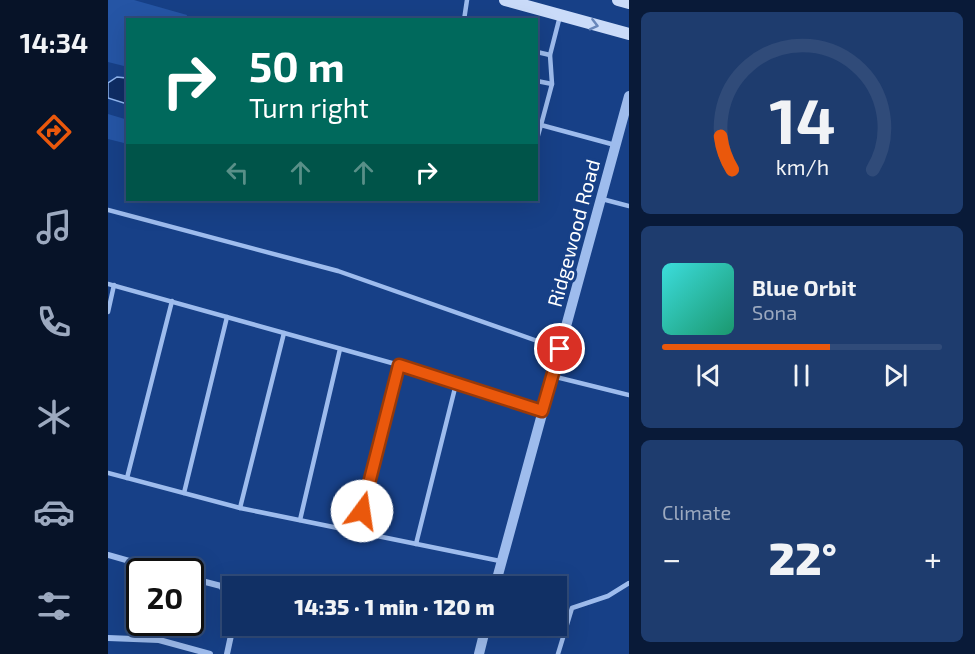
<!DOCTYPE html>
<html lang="en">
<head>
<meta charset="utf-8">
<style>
  :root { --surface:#113065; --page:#1e3c6e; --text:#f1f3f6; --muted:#9ca9bf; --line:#304b79; --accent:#ea580c }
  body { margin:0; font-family:"Exo 2",sans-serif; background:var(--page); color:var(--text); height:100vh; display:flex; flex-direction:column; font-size:22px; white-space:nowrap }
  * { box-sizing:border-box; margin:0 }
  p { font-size:20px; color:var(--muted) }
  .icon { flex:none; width:33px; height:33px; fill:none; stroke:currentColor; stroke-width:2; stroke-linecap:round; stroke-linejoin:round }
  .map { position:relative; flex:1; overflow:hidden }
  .drawer { display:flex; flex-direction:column; gap:12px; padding:12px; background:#091a38; width:346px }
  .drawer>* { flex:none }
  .top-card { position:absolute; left:18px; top:18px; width:412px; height:183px; border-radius:0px; box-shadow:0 6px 24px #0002,0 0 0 2px var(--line); background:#00695c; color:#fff; overflow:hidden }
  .speed { position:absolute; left:18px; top:558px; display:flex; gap:12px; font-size:30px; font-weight:700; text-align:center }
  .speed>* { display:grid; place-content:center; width:78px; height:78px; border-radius:50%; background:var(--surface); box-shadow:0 6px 24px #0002,0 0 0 2px var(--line); line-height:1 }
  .speed .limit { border:3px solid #111; border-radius:9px; background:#fff; color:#111 }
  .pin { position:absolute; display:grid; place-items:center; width:51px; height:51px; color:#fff; margin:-26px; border:3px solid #fff; border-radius:50%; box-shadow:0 2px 6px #0007 }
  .me { position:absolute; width:66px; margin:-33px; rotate:14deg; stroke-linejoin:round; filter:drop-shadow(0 0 4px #0008) }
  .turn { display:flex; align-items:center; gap:21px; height:126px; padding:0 24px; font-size:27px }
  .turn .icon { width:78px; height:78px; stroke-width:2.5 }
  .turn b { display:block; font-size:42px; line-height:51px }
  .lanes { display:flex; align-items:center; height:57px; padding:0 24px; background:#0003; justify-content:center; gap:30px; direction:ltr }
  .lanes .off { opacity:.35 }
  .big { font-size:45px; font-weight:800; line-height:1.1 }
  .drawer .card { flex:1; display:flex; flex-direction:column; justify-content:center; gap:9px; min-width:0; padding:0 21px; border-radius:9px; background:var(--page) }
  .drawer .dial { align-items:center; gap:0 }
  .dial svg { height:156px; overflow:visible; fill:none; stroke:var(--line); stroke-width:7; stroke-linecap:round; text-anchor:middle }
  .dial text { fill:var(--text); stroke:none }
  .song { display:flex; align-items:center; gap:18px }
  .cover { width:72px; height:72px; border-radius:9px; background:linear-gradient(135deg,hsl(180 70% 55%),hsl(160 70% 35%)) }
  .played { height:6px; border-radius:3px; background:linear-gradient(90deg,var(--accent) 60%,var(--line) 60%) }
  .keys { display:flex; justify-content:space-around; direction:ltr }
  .heat { display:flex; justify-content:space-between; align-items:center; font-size:33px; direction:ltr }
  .trip { position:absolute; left:114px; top:576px; width:345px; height:60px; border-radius:0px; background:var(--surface); box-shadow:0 6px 24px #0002,0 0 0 2px var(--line); font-weight:800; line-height:60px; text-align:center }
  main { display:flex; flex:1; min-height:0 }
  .dock { display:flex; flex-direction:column; width:108px; justify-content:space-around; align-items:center; background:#071328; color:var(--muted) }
  .dock .icon { width:42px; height:42px }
  .dock .active { color:var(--accent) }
  .dock b { font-size:27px; color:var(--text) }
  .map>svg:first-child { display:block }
</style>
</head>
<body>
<main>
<nav class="dock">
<b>14:34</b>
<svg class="icon active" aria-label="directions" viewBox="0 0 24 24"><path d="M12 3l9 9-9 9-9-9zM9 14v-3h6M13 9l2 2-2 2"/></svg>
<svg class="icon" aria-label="music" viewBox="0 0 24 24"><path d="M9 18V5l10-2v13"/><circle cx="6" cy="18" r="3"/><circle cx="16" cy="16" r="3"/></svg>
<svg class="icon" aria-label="phone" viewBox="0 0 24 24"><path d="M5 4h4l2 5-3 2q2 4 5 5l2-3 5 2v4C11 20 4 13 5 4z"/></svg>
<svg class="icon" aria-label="climate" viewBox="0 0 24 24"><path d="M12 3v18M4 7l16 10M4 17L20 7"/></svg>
<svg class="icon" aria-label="car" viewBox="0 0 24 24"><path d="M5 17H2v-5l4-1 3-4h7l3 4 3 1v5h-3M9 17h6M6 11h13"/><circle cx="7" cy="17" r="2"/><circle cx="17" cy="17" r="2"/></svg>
<svg class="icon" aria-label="filters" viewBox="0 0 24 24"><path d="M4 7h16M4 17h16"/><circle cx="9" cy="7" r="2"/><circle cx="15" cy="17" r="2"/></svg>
</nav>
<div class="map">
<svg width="521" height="654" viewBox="0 0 521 654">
  <rect width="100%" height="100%" fill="#174087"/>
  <!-- water -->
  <polygon fill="#0f2d64" stroke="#90b6f0" stroke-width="1.5" points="9,77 18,78 17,81 19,82 19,104 0,98 0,83"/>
  <!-- building -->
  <g fill="#2555a5">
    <polygon points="0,0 26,0 79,15 78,20 20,20 20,67 0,62"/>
    <polygon points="0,114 20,120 20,144 0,139"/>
  </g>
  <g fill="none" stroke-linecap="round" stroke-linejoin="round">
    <!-- service -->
    <g stroke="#9ebced" stroke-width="4.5">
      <polyline points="452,16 442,55 444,84 433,125 507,145"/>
      <polyline points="356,20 359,0"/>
      <polyline points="429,52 442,55"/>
      <polyline points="429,81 444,84"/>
      <polyline points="429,124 433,125 429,139"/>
      <polyline points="494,199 521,206"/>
      <polyline points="0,210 230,271 452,349"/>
      <polyline points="0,284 291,365 434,411"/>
      <polyline points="0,312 6,285"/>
      <polyline points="444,376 521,395"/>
      <polyline points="0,473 132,508 392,561"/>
      <polyline points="19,478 64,301"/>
      <polyline points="76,493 119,317"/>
      <polyline points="132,508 176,333"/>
      <polyline points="192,520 232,349"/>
      <polyline points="249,532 291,365"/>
      <polyline points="308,544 348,384"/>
      <polyline points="450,654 464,608 500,596 521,583"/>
    </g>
    <!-- minor -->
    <g stroke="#9ebced" stroke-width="6">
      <polyline points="0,555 60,572"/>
      <polyline points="82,578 113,586 124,604 124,620"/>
      <polyline points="0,638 51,640 102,654"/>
      <polyline points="119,654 125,626"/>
    </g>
    <!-- tertiary -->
    <g stroke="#9ebced" stroke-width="10">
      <polyline points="387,586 521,96"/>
      <polyline points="371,654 378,626"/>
    </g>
    <!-- secondary -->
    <g stroke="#cadbf9" stroke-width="12">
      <polyline points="397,0 521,34"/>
      <polyline points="510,0 521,3"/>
    </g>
  </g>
  <!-- one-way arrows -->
  <defs><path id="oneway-chevron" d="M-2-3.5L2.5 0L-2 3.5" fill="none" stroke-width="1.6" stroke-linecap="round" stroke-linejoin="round" transform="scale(1.5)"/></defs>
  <use stroke="#6886ba" href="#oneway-chevron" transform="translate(486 25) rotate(14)"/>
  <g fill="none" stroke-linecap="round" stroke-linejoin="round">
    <defs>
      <polyline id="route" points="254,511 291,365 434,411 452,349"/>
    </defs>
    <!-- route casing -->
    <use href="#route" stroke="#983908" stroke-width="15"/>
    <!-- route -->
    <use href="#route" stroke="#ea580c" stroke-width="10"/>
  </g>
  <g text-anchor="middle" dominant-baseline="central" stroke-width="6" stroke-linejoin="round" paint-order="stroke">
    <!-- street labels -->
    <g font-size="20" fill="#fff" stroke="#174087">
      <text transform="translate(465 233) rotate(-75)">Ridgewood Road</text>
    </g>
  </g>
</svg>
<div class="speed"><div class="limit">20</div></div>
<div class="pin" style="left:452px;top:349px;background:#d93025"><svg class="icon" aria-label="arrive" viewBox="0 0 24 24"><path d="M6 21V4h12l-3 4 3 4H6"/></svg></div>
<svg class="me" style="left:254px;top:511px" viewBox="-20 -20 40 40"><circle r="19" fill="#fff"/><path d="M0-13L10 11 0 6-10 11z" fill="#ea580c"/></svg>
<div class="trip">14:35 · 1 min · 120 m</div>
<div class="top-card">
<div class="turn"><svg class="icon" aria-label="right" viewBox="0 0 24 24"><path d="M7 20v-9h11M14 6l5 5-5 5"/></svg><div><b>50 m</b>Turn right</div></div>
<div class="lanes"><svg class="icon off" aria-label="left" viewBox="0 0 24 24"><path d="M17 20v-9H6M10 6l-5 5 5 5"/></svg><svg class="icon off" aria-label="ahead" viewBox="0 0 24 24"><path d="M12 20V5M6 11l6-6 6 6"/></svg><svg class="icon off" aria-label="ahead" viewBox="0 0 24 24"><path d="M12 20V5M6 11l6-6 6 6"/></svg><svg class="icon" aria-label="right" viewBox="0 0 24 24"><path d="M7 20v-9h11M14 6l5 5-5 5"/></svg></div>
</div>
</div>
<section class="drawer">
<div class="card dial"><svg viewBox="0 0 100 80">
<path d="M14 69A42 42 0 1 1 86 69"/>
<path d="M14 69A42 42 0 0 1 8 52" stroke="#ea580c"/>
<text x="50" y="56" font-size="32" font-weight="700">14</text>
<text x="50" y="72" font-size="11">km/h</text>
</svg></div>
<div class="card">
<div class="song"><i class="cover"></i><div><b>Blue Orbit</b><p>Sona</p></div></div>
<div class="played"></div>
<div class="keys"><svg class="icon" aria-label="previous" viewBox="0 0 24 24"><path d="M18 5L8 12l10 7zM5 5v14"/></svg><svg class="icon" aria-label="pause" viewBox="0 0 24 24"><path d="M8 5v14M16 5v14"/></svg><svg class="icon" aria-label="next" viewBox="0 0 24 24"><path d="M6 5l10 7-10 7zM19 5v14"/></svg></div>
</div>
<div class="card"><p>Climate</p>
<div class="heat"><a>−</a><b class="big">22°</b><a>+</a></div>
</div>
</section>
</main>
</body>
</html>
